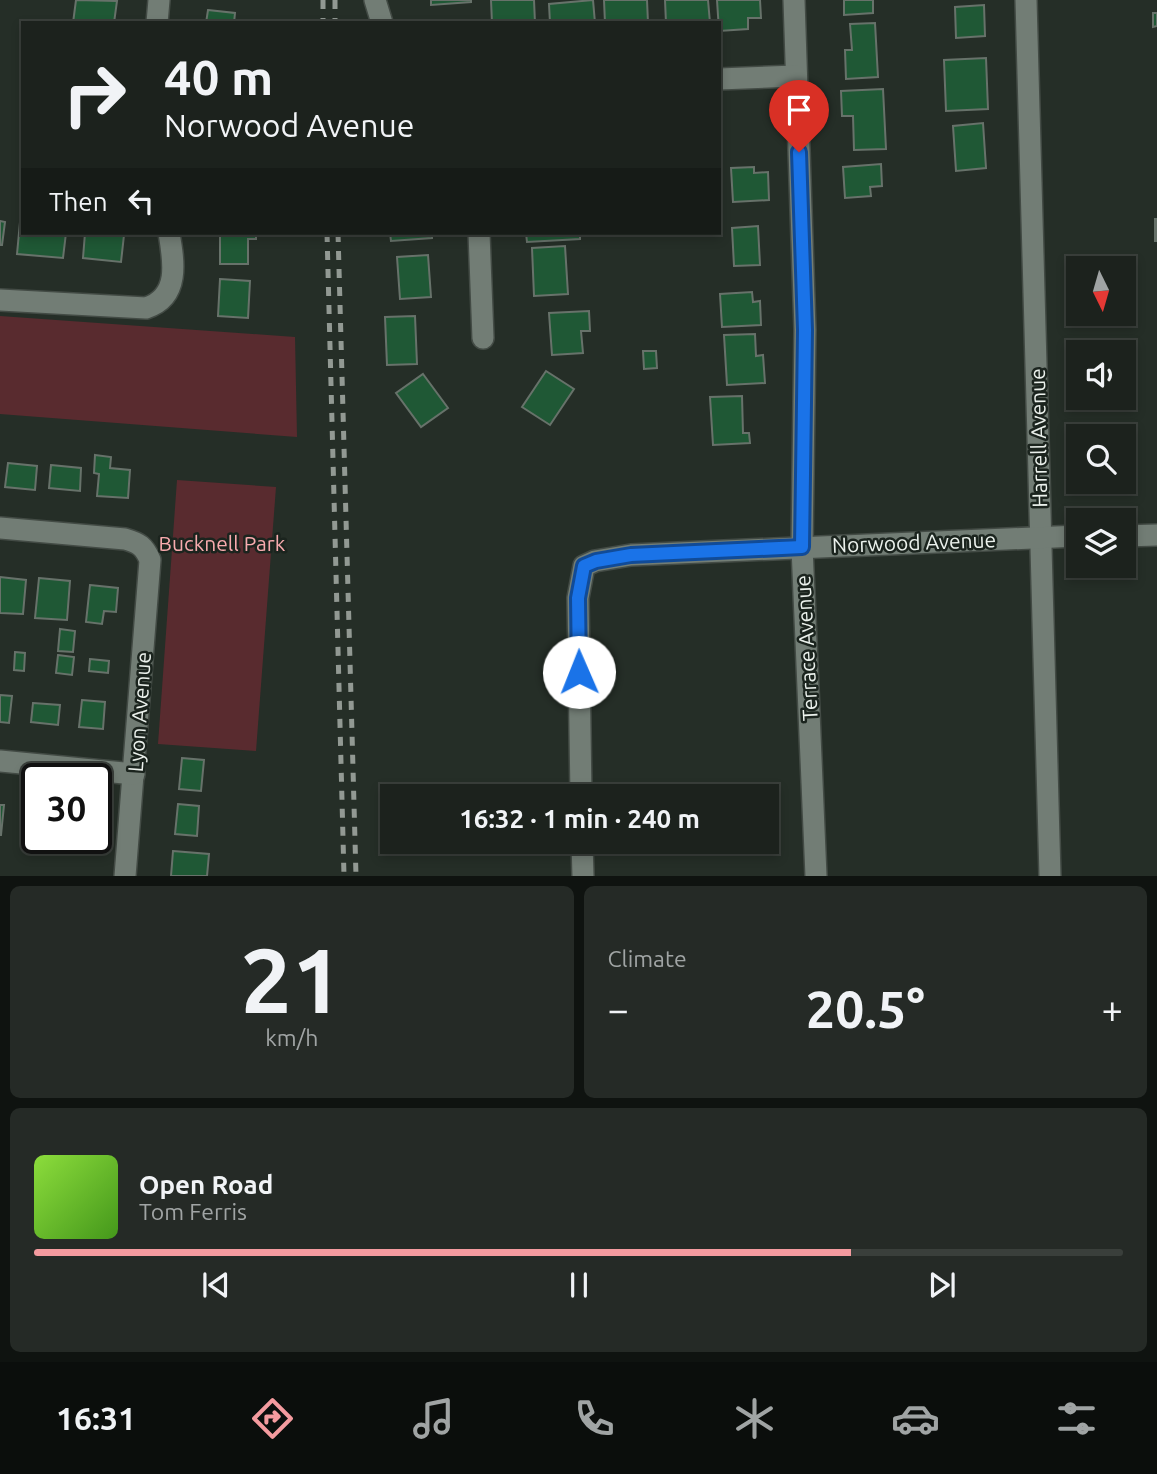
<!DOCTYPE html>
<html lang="en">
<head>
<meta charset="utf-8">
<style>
  :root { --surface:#1c221d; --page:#252a26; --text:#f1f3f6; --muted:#a0a4a4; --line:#3a3f3b; --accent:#f49b9f }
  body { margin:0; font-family:Ubuntu,sans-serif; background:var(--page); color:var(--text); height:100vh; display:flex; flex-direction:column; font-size:26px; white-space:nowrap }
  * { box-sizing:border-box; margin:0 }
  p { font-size:23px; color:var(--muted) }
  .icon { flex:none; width:38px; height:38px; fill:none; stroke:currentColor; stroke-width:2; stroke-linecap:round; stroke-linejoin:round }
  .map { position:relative; height:876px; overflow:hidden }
  .panel { display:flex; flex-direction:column; gap:10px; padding:10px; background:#0f1310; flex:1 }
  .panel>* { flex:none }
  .top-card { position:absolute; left:21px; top:21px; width:700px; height:214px; border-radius:0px; box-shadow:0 4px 10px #0003,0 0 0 2px var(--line); background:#1c221d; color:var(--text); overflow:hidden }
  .needle { width:46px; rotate:175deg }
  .tools { position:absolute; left:1066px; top:256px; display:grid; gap:14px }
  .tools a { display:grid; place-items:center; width:70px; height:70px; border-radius:0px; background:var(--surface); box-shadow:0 4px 10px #0003,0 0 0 2px var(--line); font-size:35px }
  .speed { position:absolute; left:21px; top:763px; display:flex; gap:14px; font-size:35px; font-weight:700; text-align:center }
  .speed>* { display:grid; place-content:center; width:91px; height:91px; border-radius:50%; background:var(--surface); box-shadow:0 4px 10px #0003,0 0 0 2px var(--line); line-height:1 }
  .speed .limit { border:4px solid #111; border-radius:10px; background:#fff; color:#111 }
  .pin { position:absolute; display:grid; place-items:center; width:60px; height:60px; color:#fff; margin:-72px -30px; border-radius:50% 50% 50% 0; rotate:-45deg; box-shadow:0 0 7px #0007 }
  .pin .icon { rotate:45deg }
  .me { position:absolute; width:77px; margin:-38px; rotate:359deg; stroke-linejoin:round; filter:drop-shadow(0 0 5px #0008) }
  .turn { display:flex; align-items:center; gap:24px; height:147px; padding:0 28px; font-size:32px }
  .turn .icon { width:91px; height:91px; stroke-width:2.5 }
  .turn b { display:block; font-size:49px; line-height:60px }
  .then { display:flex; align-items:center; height:66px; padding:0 28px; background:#0003; gap:14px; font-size:26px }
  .big { font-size:52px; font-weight:700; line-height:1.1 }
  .panel .tile { flex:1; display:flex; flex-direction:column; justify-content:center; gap:10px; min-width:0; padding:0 24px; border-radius:10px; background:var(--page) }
  .panel .dial { align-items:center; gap:0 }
  .dial b { font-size:91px; line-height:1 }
  .song { display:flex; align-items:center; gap:21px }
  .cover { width:84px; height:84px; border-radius:10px; background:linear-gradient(135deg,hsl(90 70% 55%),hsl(100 70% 35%)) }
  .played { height:7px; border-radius:4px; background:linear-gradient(90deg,var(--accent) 75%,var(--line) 75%) }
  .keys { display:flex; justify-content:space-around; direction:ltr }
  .heat { display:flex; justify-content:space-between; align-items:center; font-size:38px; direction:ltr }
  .panel .tiles { flex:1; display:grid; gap:10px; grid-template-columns:1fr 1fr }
  .tile:last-child { grid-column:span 2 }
  .trip { position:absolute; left:380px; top:784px; width:399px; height:70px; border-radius:0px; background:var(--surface); box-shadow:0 4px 10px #0003,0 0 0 2px var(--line); font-weight:700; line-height:70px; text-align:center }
  .tabs { display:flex; height:112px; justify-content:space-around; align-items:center; background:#0b0e0c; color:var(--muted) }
  .tabs .icon { width:49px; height:49px }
  .tabs .on { color:var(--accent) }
  .tabs b { font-size:32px; color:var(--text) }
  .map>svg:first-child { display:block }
</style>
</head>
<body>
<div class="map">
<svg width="1157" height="876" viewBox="0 0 1157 876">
  <rect width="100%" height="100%" fill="#252e27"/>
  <!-- green -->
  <g fill="#592b2f">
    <polygon points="0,316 295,337 297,437 0,414"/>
    <polygon points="177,480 276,487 256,751 158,744"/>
  </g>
  <!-- building -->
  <g fill="#1f5835" stroke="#67726a" stroke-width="2">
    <polygon points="76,0 117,1 114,23 73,23"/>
    <polygon points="431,0 471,0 471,2 431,5"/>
    <polygon points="491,0 534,0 535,23 492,23"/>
    <polygon points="593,0 595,23 550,23 549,4"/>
    <polygon points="604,0 647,0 648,23 605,23"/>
    <polygon points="665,0 708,0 710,23 666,23"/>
    <polygon points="717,0 760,0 761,18 748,18 748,29 719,31"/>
    <polygon points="844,0 873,0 873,13 844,15"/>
    <polygon points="984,5 985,36 956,38 955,7"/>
    <polygon points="208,10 235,13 234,23 206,23"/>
    <polygon points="1153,13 1157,13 1157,26 1153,27"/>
    <polygon points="875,23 878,77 846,79 845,50 852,50 850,24"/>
    <polygon points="986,58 988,109 946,111 944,60"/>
    <polygon points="883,89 886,149 854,150 853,116 842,116 841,91"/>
    <polygon points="983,123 986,168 956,171 953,126"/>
    <polygon points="881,164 882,186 870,187 871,196 845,198 843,167"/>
    <polygon points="754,167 754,173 768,172 769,200 733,202 731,168"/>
    <rect x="1155" y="219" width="2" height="22"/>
    <polygon points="0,221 5,222 2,245 0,245"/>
    <polygon points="20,222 23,223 23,233 66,233 63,258 17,254"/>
    <polygon points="758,226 760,265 734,266 732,228"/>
    <polygon points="85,233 124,235 121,262 83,258"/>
    <polygon points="220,233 256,233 256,239 248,239 248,264 220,264"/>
    <polygon points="390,233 432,233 432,238 391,241"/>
    <polygon points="526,233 580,233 580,239 527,242"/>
    <polygon points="565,246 568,294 534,296 532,248"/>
    <polygon points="428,255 431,297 400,299 397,257"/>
    <polygon points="220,279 250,281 248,318 218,316"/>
    <polygon points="752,292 753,302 760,301 761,325 722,327 720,294"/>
    <polygon points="589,311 590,331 581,331 583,353 552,355 549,313"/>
    <polygon points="415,316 417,364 387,365 385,317"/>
    <polygon points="755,334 756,356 763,355 765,383 727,385 724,335"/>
    <polygon points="643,351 656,351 657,368 644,369"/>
    <polygon points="546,371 574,389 550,425 522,407"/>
    <polygon points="423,374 448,408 421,427 396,393"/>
    <polygon points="742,396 743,433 749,433 750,443 713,445 710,397"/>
    <polygon points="95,455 111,457 110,468 130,470 128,498 97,496 99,474 94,473"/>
    <polygon points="8,463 37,466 35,490 5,487"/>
    <polygon points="51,465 81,468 80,491 49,488"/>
    <polygon points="0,577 26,580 23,614 0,613"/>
    <polygon points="39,578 70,581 67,620 35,618"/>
    <polygon points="90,585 118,588 116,612 104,611 102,624 86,622"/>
    <polygon points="60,629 75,631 73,652 58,651"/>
    <polygon points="15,652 25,653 24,671 14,670"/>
    <polygon points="58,655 74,657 72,675 56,673"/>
    <polygon points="90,659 109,661 108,673 89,671"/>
    <polygon points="0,695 12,696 9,723 0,722"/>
    <polygon points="82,700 105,702 103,729 79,727"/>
    <polygon points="33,703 60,705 58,725 31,722"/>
    <polygon points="182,758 204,760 201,791 179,789"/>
    <polygon points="178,804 199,806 197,836 175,834"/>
    <polygon points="0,805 4,805 1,835 0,835"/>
    <polygon points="26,809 37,810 37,838 47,838 47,841 23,839"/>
    <polygon points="173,851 209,854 207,876 171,876"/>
  </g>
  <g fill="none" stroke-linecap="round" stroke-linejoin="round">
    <defs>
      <g id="minor">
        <polyline points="375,0 382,23"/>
        <polyline points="794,0 805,330 802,547 816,876"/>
        <polyline points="1026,0 1050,876"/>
        <polyline points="157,23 159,0"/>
        <polyline points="719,79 796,76"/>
        <polyline points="479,233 483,338"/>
        <path d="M0,300L146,308C180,297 174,262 169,233"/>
        <path d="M0,528L125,539C139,543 144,546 150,560L125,876"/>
        <polyline points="1124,536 1157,535"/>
        <polyline points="0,761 134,774"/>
        <polyline points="581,796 578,598 584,566 595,561 631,555 1078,536"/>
        <polyline points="582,842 583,876"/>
      </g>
    </defs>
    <!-- minor casing -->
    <use href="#minor" stroke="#434b45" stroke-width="24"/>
    <!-- minor -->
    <use href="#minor" stroke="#727d75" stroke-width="21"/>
    <!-- rail -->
    <g stroke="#929993" stroke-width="5" stroke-dasharray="9 9" stroke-linecap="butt">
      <polyline points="323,0 323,23"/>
      <polyline points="335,0 335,23"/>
      <polyline points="327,233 344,876"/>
      <polyline points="338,233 356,876"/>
    </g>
  </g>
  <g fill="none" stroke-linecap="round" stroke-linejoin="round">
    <defs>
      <polyline id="route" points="579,672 578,598 584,566 596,561 631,555 802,547 805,330 799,152"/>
    </defs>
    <!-- route casing -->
    <use href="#route" stroke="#114b97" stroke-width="18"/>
    <!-- route -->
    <use href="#route" stroke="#1a73e8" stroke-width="12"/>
  </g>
  <g text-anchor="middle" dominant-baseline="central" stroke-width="5" stroke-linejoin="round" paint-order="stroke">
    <!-- street labels -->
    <g font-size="21" fill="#ebf1ec" stroke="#1b241e">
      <text transform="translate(1038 438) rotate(-91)">Harrell Avenue</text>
      <text transform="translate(914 542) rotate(-2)">Norwood Avenue</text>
      <text transform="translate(806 648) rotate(-93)">Terrace Avenue</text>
      <text transform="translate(139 712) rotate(-86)">Lyon Avenue</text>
    </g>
    <!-- park labels -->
    <g font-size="21" fill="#f8abae" stroke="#1b241e">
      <text x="222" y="543">Bucknell Park</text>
    </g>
  </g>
</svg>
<div class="tools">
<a><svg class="needle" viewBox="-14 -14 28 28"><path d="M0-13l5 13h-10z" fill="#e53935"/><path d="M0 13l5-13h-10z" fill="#a0a4a4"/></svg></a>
<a><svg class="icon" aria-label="sound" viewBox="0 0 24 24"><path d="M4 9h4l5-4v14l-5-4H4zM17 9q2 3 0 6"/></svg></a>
<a><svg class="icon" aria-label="search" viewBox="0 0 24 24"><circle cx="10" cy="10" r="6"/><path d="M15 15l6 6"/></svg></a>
<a><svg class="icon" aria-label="layers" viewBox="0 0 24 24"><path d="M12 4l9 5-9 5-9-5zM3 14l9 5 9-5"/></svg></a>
</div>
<div class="speed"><div class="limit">30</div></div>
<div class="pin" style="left:799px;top:152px;background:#d93025"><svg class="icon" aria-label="arrive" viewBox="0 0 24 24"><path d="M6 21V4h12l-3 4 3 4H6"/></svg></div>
<svg class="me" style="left:579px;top:672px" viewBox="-20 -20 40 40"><circle r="19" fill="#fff"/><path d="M0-13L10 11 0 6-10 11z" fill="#1a73e8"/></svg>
<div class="trip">16:32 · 1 min · 240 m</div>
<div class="top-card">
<div class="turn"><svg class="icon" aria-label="right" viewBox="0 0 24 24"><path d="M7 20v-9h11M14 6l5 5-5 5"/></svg><div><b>40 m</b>Norwood Avenue</div></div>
<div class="then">Then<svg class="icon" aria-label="left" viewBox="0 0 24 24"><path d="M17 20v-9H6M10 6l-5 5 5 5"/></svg></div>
</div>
</div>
<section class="panel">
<div class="tiles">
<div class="tile dial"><b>21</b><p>km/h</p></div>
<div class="tile"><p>Climate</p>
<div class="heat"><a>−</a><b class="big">20.5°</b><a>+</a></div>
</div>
<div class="tile">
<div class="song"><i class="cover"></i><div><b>Open Road</b><p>Tom Ferris</p></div></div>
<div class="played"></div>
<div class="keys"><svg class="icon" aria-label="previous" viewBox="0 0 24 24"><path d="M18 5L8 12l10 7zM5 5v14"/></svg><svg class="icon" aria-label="pause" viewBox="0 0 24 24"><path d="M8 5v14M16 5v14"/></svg><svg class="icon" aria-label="next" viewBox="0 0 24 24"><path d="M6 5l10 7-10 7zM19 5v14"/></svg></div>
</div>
</div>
</section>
<nav class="tabs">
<b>16:31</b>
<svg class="icon on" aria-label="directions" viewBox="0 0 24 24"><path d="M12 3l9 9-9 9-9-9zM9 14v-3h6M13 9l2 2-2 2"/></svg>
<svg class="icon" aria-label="music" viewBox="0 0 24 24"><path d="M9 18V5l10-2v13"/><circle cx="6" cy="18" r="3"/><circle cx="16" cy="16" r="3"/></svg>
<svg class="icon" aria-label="phone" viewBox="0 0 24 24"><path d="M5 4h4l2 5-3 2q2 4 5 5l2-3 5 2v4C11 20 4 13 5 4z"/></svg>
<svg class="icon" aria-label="climate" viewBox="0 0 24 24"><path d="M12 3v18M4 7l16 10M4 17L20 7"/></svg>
<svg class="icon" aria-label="car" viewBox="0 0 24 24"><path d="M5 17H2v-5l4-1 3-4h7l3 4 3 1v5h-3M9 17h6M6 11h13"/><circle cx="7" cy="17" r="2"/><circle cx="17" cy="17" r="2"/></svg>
<svg class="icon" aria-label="filters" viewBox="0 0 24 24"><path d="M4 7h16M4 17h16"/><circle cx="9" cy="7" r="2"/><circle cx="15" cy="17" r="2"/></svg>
</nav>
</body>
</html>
